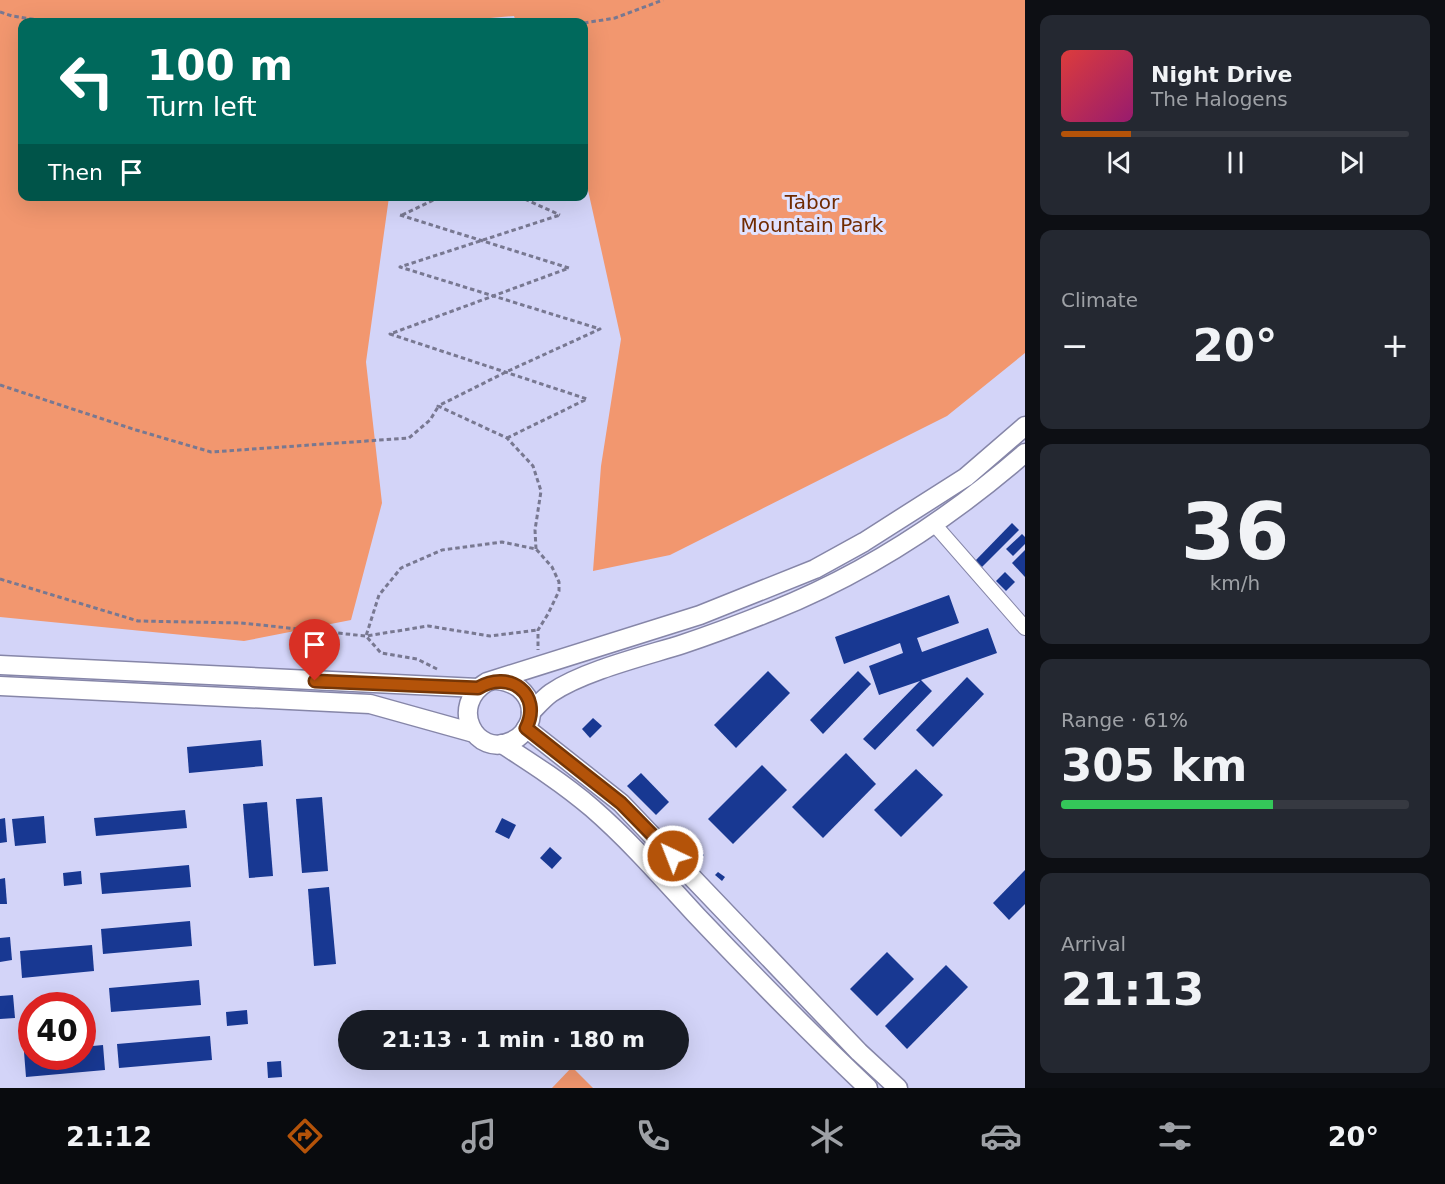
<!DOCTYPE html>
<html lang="en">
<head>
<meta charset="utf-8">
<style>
  :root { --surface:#171b24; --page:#242831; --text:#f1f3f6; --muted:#9ea1a6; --line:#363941; --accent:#b45309 }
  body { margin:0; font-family:"DejaVu Sans",sans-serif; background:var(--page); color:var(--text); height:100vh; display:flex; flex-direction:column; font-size:22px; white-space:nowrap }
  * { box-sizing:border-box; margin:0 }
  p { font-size:20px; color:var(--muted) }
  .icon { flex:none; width:33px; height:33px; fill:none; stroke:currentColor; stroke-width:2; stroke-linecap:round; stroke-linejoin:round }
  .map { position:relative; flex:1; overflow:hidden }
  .side { display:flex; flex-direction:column; gap:15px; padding:15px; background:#0d0f14; width:420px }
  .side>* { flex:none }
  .guide { position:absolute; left:18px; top:18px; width:570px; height:183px; border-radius:12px; box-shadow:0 6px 24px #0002; background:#00695c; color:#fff; overflow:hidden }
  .speed { position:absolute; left:18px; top:992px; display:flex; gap:12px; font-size:30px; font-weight:700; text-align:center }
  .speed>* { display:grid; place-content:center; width:78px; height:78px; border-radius:50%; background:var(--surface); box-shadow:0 6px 24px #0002; line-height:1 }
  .speed .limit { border:9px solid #d22; background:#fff; color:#111 }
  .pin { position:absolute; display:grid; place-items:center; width:51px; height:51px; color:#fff; margin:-62px -26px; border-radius:50% 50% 50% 0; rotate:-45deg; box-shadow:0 0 6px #0007 }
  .pin .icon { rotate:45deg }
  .me { position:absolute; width:66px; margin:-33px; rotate:317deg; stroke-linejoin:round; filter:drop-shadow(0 0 4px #0008) }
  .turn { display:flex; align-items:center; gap:21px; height:126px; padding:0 30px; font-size:27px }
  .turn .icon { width:78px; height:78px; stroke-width:2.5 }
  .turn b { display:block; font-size:42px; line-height:51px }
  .then { display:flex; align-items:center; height:57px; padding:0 30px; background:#0003; gap:12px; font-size:22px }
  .big { font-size:45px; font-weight:800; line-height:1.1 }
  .side .tile { flex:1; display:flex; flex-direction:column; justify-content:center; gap:9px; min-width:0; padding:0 21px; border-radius:12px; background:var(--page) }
  .side .dial { align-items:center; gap:0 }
  .dial b { font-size:78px; line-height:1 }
  .song { display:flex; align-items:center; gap:18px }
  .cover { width:72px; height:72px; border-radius:9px; background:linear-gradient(135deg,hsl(0 70% 55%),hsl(320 70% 35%)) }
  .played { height:6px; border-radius:3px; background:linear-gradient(90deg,var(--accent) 20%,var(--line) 20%) }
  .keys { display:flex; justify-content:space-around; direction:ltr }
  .heat { display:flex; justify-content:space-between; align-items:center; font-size:33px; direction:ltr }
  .charge { height:9px; border-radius:4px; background:linear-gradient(90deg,#34c759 61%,var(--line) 0) }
  .trip { position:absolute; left:338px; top:1010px; width:351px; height:60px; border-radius:30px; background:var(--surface); box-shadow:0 6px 24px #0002; font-weight:800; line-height:60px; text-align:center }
  .dock { display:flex; height:96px; justify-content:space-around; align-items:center; background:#090b0e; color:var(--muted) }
  .dock .icon { width:42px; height:42px }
  .dock .selected { color:var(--accent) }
  .dock b { font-size:27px; color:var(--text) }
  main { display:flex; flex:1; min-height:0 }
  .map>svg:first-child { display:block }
</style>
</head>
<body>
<main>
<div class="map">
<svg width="1025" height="1088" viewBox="0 0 1025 1088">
  <rect width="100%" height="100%" fill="#d3d4f8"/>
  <!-- green -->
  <g fill="#f2976f">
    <polygon points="0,0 1025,0 1025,353 947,416 670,555 593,571 601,466 621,339 584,172 584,22 516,22 514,16 445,22 22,22 22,196 389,197 366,362 382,503 351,620 244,641 0,617"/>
    <polygon points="572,1067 593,1088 552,1088"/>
  </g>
  <!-- building -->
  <g fill="#183892">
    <polygon points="1012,523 1019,530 982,567 975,561"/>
    <polygon points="1022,534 1025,537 1025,544 1013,556 1006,549"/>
    <polygon points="1025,550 1025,577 1012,563"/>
    <polygon points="1005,572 1015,582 1006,591 996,581"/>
    <polygon points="949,595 959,623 917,638 922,652 988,628 997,653 921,680 932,691 875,750 863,739 920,681 879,695 869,666 903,653 900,643 844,664 835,637"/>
    <polygon points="768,671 790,693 736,748 714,725"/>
    <polygon points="858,671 871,684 823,734 810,720"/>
    <polygon points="967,677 984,694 933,747 916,730"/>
    <polygon points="593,718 602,726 590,738 582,729"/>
    <polygon points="261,740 263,766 189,773 187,747"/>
    <polygon points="846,753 876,784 823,838 792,807"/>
    <polygon points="762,765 787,790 733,844 708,819"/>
    <polygon points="916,769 943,795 901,837 874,810"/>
    <polygon points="641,773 669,802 656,815 627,786"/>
    <polygon points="322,797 328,871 302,873 296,799"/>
    <polygon points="267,802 273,876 249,878 243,804"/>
    <polygon points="185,810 187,828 96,836 94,818"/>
    <polygon points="44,816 46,843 15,846 12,819"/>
    <polygon points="5,818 7,842 0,843 0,819"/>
    <polygon points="502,818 516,825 509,839 495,832"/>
    <polygon points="692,837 698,843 691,850 685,844"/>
    <polygon points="550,847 562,858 552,869 540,858"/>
    <polygon points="698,850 704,855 699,862 693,857"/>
    <polygon points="189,865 191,887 102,894 100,873"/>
    <polygon points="1025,870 1025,904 1009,920 993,903"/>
    <polygon points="81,871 82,884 64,886 63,873"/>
    <polygon points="718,872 725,877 722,881 715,875"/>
    <polygon points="5,878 7,904 0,904 0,879"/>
    <polygon points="329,887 336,964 314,966 308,889"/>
    <polygon points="190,921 192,946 103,954 101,929"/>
    <polygon points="10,937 12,960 0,962 0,938"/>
    <polygon points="92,945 94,971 22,978 20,951"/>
    <polygon points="887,952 914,979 877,1016 850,989"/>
    <polygon points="946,965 968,987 907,1049 885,1026"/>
    <polygon points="199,980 201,1005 111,1012 109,988"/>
    <polygon points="13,995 15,1018 0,1019 0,996"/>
    <polygon points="247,1010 248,1024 227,1026 226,1012"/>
    <polygon points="210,1036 212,1060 119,1068 117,1044"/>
    <polygon points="103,1045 105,1070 26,1077 24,1052 32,1052 32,1056 82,1056 82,1047"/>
    <polygon points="281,1061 282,1077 268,1078 267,1062"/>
  </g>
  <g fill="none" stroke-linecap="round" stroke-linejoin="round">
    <defs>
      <polyline id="street" points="934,524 1025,628"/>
      <g id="secondary">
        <polyline points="0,665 478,688"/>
        <path d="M497,680C518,682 535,697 530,720C527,729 521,737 512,741C475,759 448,705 487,682L700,615L815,569L864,542L966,477L1025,426"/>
        <polyline points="0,686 370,704 474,733"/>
        <path d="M531,712C537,706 544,698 551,693C583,671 645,656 683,644C713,634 742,623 772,611C865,574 950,518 1025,453"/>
        <polyline points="526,728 621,803 859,1052 898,1088"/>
        <path d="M502,744C533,764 564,784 592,808C630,841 663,879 697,916C753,975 809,1032 868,1088"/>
      </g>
    </defs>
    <!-- street casing -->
    <use href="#street" stroke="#8686a8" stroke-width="16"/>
    <!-- secondary casing -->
    <use href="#secondary" stroke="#8686a8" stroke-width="21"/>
    <!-- path -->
    <g stroke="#787891" stroke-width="3" stroke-dasharray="4.5 3" stroke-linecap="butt">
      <polyline points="0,12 12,16 51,22"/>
      <polyline points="584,23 615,18 663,0"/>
      <polyline points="518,196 560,215"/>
      <polyline points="400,215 569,268 390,334 587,399 507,438"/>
      <polyline points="402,215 442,196"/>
      <polyline points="0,385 136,430 211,452 409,438 430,420 438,407"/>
      <polyline points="536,549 535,530 541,491 533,466 507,438 438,406 506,372 600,329 400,267 560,215"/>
      <polyline points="0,579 138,621 241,623 366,636 428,626 490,636 538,630"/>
      <polyline points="437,669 417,659 381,653 366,636 379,595 401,568 442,550 502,542 536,549 552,567 559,582 559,591 548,614 538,630 538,650"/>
    </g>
    <!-- street -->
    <use href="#street" stroke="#fff" stroke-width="14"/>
    <!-- secondary -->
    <use href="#secondary" stroke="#fff" stroke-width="18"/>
  </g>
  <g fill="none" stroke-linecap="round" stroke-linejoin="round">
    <defs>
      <path id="route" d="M315,681L478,688C509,669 543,694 526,728L621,803L673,856"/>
    </defs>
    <!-- route casing -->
    <use href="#route" stroke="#753606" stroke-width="15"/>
    <!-- route -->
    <use href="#route" stroke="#b45309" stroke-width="10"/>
  </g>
  <g text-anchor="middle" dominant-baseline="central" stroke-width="6" stroke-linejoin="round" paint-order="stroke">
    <!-- park labels -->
    <g font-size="20" fill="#702a00" stroke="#e1e2ff">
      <text x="812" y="202">Tabor<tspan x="812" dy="23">Mountain Park</tspan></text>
    </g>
  </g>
</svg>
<div class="speed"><div class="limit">40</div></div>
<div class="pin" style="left:315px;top:681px;background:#d93025"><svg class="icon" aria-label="arrive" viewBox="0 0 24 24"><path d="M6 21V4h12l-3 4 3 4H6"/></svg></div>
<svg class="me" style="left:673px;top:856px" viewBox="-20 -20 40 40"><circle r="17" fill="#b45309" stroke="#fff" stroke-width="3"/><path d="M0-11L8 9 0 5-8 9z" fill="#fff"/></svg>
<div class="trip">21:13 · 1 min · 180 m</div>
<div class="guide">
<div class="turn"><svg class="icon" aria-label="left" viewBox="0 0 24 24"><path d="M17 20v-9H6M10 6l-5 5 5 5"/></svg><div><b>100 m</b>Turn left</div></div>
<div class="then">Then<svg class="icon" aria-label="arrive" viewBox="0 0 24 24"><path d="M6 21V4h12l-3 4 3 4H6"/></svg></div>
</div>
</div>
<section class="side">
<div class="tile">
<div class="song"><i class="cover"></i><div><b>Night Drive</b><p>The Halogens</p></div></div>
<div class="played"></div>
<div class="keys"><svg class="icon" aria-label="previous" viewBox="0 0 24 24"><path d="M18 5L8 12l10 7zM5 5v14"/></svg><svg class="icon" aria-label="pause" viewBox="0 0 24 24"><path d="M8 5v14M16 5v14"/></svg><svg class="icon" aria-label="next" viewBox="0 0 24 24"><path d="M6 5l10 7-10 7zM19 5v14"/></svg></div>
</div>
<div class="tile"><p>Climate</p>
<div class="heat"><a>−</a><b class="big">20°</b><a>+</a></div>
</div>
<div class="tile dial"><b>36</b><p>km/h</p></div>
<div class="tile"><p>Range · 61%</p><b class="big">305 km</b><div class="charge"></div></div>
<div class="tile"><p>Arrival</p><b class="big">21:13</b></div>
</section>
</main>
<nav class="dock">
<b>21:12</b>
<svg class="icon selected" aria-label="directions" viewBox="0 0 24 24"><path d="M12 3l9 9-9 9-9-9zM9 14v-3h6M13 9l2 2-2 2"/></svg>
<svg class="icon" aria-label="music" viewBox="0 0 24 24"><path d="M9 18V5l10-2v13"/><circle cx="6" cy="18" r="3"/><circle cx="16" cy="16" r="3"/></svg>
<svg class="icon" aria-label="phone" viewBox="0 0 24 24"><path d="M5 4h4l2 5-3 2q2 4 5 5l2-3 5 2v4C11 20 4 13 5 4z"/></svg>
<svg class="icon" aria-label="climate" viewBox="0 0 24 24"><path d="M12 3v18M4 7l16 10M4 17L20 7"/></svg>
<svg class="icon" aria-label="car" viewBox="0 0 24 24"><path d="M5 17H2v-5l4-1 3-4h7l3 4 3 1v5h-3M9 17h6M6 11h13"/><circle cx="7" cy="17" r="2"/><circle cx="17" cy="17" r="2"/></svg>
<svg class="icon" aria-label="filters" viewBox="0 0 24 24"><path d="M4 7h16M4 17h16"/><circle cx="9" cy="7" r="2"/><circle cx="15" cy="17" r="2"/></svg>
<b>20°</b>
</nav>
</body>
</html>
